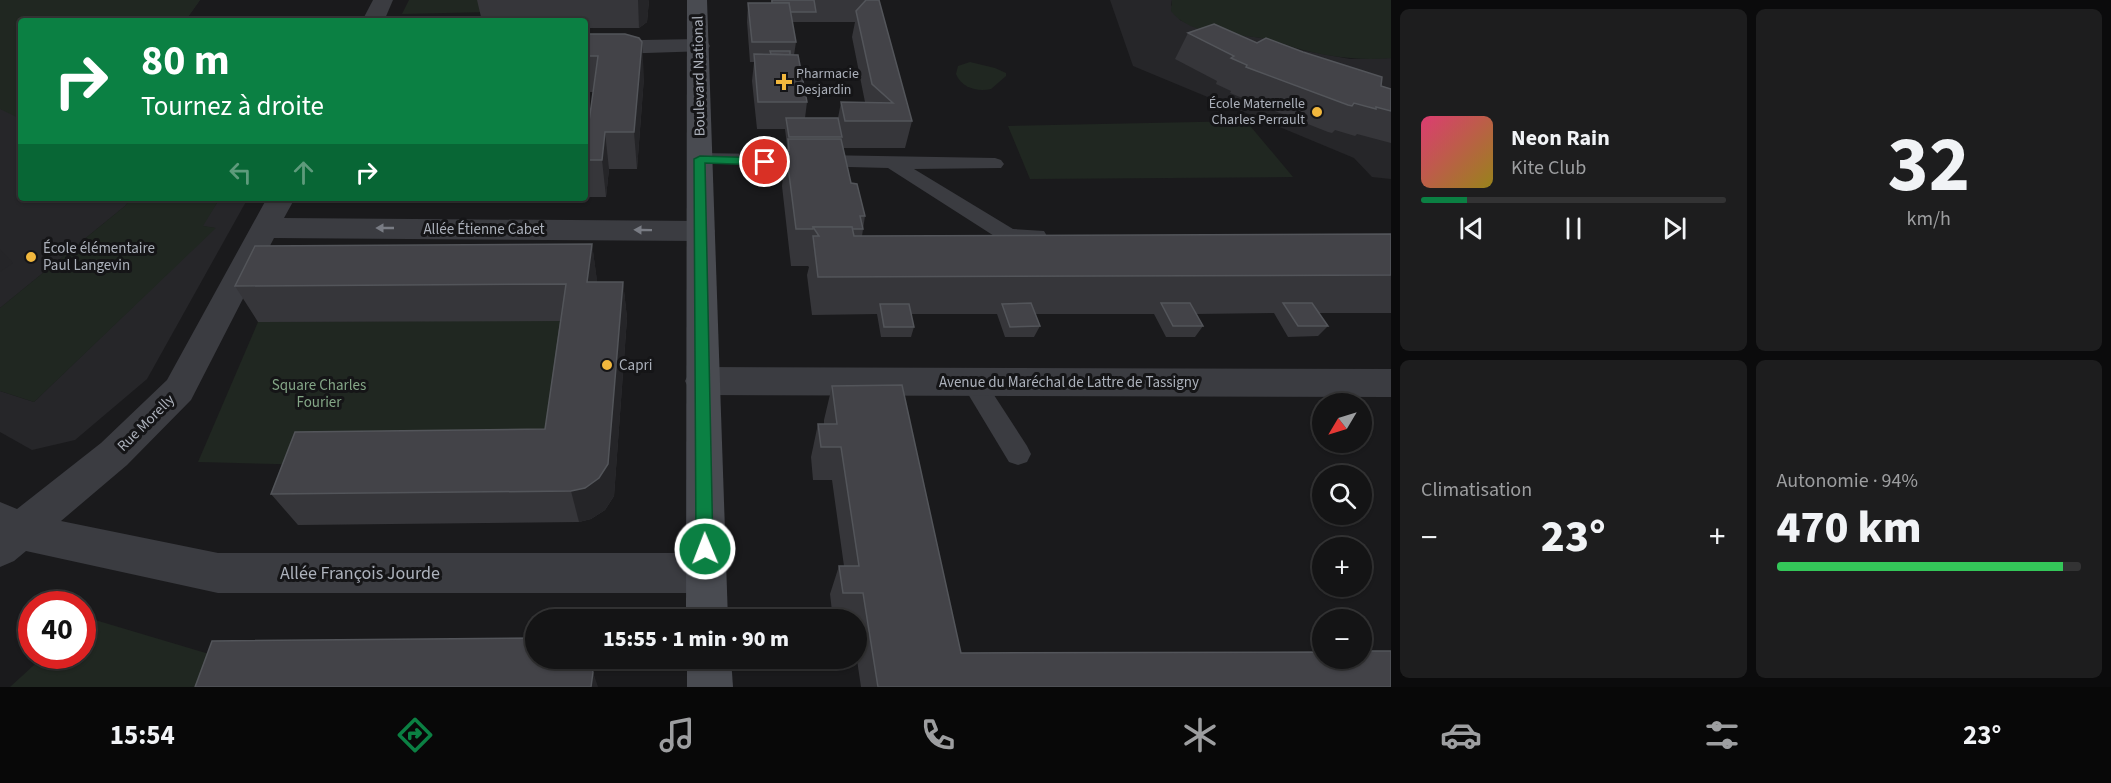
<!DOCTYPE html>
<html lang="fr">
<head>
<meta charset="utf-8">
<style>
  :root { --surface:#141415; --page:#1d1d1e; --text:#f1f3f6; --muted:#9d9ea0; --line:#333334; --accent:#0b8043 }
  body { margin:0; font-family:"Source Sans 3",sans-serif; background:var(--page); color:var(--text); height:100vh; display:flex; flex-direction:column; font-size:22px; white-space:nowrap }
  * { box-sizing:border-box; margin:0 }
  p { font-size:20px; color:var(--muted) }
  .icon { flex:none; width:33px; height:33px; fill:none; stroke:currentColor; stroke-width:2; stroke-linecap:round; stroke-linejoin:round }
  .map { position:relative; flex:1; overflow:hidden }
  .drawer { display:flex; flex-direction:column; gap:9px; padding:9px; background:#0b0b0c; width:720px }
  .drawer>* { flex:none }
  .banner { position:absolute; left:18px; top:18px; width:570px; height:183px; border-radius:6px; box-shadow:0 2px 4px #0004,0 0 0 2px var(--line); background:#0b8043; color:#fff; overflow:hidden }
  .needle { width:39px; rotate:232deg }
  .fabs { position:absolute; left:1312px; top:393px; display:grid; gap:12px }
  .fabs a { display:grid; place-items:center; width:60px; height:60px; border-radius:50%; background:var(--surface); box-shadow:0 2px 4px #0004,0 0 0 2px var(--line); font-size:30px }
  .speed { position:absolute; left:18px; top:591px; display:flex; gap:12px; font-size:30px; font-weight:700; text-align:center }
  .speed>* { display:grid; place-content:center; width:78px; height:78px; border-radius:50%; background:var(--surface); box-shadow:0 2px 4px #0004,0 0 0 2px var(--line); line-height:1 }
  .speed .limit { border:9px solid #d22; background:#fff; color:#111 }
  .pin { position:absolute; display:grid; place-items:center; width:51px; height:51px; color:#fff; margin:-26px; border:3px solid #fff; border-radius:50%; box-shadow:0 2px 6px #0007 }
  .me { position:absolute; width:66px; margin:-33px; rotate:359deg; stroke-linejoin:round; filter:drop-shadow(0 0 4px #0008) }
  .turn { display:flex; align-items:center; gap:21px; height:126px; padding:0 24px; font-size:27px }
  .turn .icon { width:78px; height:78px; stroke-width:2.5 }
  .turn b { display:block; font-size:42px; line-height:51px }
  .lanes { display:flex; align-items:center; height:57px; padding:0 24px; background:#0003; justify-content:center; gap:30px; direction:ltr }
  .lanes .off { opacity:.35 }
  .big { font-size:45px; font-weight:800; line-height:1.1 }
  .drawer .widget { flex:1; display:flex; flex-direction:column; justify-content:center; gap:9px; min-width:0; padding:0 21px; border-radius:9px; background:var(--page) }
  .drawer .dial { align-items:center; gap:0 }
  .dial b { font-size:78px; line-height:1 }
  .song { display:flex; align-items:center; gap:18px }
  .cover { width:72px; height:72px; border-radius:9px; background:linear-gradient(135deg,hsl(340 70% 55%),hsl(50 70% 35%)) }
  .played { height:6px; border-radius:3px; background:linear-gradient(90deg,var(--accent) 15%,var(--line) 15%) }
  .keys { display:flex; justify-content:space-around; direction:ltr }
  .heat { display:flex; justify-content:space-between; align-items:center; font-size:33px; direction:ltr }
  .charge { height:9px; border-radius:4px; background:linear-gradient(90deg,#34c759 94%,var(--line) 0) }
  .drawer .tiles { flex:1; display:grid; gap:9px; grid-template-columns:repeat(2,1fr) }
  .trip { position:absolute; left:525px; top:609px; width:342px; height:60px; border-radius:30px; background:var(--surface); box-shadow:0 2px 4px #0004,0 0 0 2px var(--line); font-weight:800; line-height:60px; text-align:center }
  .tabs { display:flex; height:96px; justify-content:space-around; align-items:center; background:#080808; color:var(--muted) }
  .tabs .icon { width:42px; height:42px }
  .tabs .active { color:var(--accent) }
  .tabs b { font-size:27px; color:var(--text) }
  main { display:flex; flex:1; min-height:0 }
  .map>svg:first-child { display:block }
</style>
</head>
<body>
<main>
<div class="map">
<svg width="1391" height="687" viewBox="0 0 1391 687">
  <rect width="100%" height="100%" fill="#1a1a1c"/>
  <!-- built -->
  <g fill="#262629">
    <polygon points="0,0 200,0 185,21 21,21 21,198 131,198 125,206 0,308"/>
    <polygon points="1110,0 1172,0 1171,5 1180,20 1200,29 1269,39 1301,50 1350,59 1391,58 1391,179 1372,177 1354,158 1133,66"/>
    <polygon points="220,198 248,198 147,379 75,440 32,450 0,432 0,391 34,402 215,228 202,226"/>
  </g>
  <!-- green -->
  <g fill="#202721">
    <polygon points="0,0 200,0 185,21 21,21 21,119 0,109"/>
    <polygon points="409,0 614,0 490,12 402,14"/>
    <path d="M1172,0H1391V58C1361,61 1332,57 1303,50C1291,47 1280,42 1267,39C1238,33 1192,38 1171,11Z"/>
    <path d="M970,62L995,68L1006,73V76L991,89C977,92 962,88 956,74L958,66Z"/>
    <polygon points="1246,121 1293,177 1030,179 1008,126"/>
    <polygon points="131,198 220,198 203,226 216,228 34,402 0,391 0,308 125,206"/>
    <polygon points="572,320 554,463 319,465 198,462 258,322"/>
    <polygon points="85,617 246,665 239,687 10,687 44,656 82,656 83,619"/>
  </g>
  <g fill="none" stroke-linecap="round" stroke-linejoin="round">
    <!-- lane -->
    <g fill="#3b3c41" fill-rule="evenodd">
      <polygon points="700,153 995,158 1001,160 1004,164 1001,168 914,169 1013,229 1044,231 1047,236 1044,241 1037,243 1002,241 888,168 694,163 691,159 694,155"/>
      <polygon points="973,373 981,375 1027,446 1031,454 1027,462 1018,465 1009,462 965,389 961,382 965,375"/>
    </g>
    <!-- street -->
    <g fill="#3b3c41" fill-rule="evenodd">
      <polygon points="373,0 393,0 384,21 362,21"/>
      <polygon points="699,39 707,41 710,46 707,51 585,55 585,41"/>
      <polygon points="267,198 295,198 284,218 701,221 711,224 715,231 711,238 701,241 274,238 191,400 127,465 61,521 218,553 705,553 720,559 726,573 720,587 705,593 218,593 26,551 14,561 0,567 0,502 17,509 101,443 167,380"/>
      <polygon points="702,367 1391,369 1391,397 702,395 690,391 685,381 690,371"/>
    </g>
    <!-- secondary -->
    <g fill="#494b51" fill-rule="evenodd">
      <polygon points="687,0 707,0 728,620 686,620"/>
      <polygon points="687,658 731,658 733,687 687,687"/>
    </g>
  </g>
  <!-- wall -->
  <g fill="#36363a" fill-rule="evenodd">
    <polygon points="477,0 649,0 647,22 639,28 585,28 585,21 482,21"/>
    <path d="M771,0H879L912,121L905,148H843L851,183L865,216L862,236L1391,234V313H1319L1328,326L1318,336L1288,337L1274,313L1196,314L1203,326L1195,337H1166L1154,314H1035L1040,326L1034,337H1005L997,314H911L914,327L911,337H881L877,314L812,315L807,275L809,267L808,266H791L782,186L786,150H787V145L785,129H757L752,81L754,62H750L747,22L748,3H771ZM792,22H855L852,37L865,102H841L838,118H805L807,102L794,55L796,42Z"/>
    <polygon points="1188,33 1257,43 1391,89 1391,143 1357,134 1355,136 1335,130 1332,133 1328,132 1230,93 1231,91 1216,84 1217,81 1175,59"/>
    <polygon points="585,34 644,77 637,169 609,169 606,197 585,197 585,129 588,129 593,92 585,92"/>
    <polygon points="592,244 597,282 623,282 627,318 614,496 605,510 591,519 579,522 298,525 271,494 545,429 560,321 258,322 235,286"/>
    <polygon points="832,386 961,653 1391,687 861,687 856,653 856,620 833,620 830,594 839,566 844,566 832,480 813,480 811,457 818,424 824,424 824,420"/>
  </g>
  <!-- shaded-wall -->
  <g fill="#252528">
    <polygon points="638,0 649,0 647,22 639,28"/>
    <polygon points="642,42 644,77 637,169 634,132"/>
    <polygon points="605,132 609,169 606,197 602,160"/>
    <polygon points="592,244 597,280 592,318 587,282"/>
    <polygon points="0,249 13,263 0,272"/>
    <polygon points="623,282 627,318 614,496 605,510 591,519 579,522 571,491"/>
    <polygon points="593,672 598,687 591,687"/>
  </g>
  <!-- building -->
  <g fill="#434348" stroke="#53555a" stroke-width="1.5">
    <polygon points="772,0 814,0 816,12 790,12 789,3 772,3"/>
    <polygon points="866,0 879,0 912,121 845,121 841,102 893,103 872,84 856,11"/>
    <polygon points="748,3 789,3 796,42 752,42"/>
    <polygon points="1214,24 1257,43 1266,38 1303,52 1382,77 1381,86 1391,89 1391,111 1376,107 1376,109 1354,103 1352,106 1348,105 1246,67 1247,65 1231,58 1234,56 1188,33"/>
    <polygon points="585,34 625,34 639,38 642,42 634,132 605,132 602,160 585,160 585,129 588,129 598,56 585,56"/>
    <polygon points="770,51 790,51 790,55 771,54"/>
    <polygon points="754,54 798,55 807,102 758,102"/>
    <polygon points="786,118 838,118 842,137 789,137"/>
    <polygon points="788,139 841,139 851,183 857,184 865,216 860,216 863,229 853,229 852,227 813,227 813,229 796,229 786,150 789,150"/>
    <polygon points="813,227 852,227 854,236 1391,234 1391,275 818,277 813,236 819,236"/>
    <polygon points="592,244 587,282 623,282 608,464 599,478 585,488 571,491 271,494 295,432 545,429 566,284 235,286 255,246"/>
    <polygon points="1031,303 1040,326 1010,327 1002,304"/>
    <polygon points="1161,303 1190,303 1203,326 1173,326"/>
    <polygon points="1283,303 1312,303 1328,326 1298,326"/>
    <polygon points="880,304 909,304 914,327 884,327"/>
    <polygon points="902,385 961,653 1323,652 1323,658 1362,658 1362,651 1391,651 1391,687 878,687 863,593 843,593 839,566 859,566 841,447 821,447 818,424 837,424 832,386"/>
    <polygon points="536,638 536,658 588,658 593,672 591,687 195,687 212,641"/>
  </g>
  <!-- one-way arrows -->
  <defs><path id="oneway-solid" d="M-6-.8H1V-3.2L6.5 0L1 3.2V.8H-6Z" transform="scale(1.5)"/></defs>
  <g fill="#797c84">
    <use href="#oneway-solid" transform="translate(385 228) rotate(-180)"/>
    <use href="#oneway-solid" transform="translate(643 230) rotate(-179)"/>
  </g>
  <!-- route -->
  <polygon fill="#0b8043" stroke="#07532c" stroke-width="1.5" points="700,156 765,158 770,162 765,165 705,163 713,549 710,555 705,557 699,555 696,549 694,159"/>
  <!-- markers -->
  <g fill="#f1b73d" stroke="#151517" stroke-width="2">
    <path d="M781 73h6v6h6v6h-6v6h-6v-6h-6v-6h6z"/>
    <circle cx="1317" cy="112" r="6"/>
    <circle cx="31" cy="257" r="6"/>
    <circle cx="607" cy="365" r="6"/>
  </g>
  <g text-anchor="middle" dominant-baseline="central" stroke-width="6" stroke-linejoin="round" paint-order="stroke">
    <!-- far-poi labels -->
    <g font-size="14" fill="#acb1bb" stroke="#151517" text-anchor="start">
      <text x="796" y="74">Pharmacie<tspan x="796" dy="16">Desjardin</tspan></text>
      <text x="1305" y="104" text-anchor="end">École Maternelle<tspan x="1305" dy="16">Charles Perrault</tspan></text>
    </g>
    <!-- street labels -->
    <g font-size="15" fill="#acb1bb" stroke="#151517">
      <text transform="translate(699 76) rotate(-91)">Boulevard National</text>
      <text x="484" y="229">Allée Étienne Cabet</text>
      <text x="1069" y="382">Avenue du Maréchal de Lattre de Tassigny</text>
      <text transform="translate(146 423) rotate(-45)">Rue Morelly</text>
    </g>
    <!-- poi labels -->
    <g font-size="15" fill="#acb1bb" stroke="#151517" text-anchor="start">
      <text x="43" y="248">École élémentaire<tspan x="43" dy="17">Paul Langevin</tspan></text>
      <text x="619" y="365">Capri</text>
    </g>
    <!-- park labels -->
    <g font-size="15" fill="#84a687" stroke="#151517">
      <text x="319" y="385">Square Charles<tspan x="319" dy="17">Fourier</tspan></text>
    </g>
    <!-- near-street labels -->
    <g font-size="18" fill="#acb1bb" stroke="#151517">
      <text x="360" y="573">Allée François Jourde</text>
    </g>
  </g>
</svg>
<div class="fabs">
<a><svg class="needle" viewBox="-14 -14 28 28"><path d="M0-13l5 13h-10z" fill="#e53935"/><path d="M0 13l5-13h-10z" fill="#9d9ea0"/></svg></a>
<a><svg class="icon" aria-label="search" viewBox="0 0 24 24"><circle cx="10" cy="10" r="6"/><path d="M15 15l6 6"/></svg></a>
<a>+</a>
<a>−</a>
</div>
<div class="speed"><div class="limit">40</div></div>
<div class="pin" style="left:765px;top:162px;background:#d93025"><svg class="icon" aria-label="arrive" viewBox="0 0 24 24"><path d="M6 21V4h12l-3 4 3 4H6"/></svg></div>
<svg class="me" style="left:705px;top:549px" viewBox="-20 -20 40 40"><circle r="17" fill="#0b8043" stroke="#fff" stroke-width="3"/><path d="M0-11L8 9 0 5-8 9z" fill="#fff"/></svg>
<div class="trip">15:55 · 1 min · 90 m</div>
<div class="banner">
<div class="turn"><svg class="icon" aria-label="right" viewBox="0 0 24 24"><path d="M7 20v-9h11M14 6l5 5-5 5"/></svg><div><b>80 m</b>Tournez à droite</div></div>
<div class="lanes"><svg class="icon off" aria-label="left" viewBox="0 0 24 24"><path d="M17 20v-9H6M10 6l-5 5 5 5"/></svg><svg class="icon off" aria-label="ahead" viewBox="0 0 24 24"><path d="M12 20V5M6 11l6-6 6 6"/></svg><svg class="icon" aria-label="right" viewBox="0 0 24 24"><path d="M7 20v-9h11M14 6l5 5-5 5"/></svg></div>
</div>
</div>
<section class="drawer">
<div class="tiles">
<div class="widget">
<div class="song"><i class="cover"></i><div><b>Neon Rain</b><p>Kite Club</p></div></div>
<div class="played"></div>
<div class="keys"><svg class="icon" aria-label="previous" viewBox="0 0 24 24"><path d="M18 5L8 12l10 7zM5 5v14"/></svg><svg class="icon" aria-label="pause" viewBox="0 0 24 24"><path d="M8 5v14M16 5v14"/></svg><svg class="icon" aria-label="next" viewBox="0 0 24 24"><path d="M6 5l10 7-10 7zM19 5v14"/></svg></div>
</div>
<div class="widget dial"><b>32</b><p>km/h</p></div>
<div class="widget"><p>Climatisation</p>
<div class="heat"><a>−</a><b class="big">23°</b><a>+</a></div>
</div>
<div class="widget"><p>Autonomie · 94%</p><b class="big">470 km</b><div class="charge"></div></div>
</div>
</section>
</main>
<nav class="tabs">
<b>15:54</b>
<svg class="icon active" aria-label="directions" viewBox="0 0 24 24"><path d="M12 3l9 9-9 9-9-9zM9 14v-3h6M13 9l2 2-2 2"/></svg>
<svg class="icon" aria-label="music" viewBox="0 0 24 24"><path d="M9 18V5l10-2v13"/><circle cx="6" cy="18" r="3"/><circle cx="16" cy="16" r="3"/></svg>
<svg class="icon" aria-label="phone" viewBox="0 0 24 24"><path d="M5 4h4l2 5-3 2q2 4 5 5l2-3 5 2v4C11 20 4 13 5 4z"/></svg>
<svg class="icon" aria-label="climate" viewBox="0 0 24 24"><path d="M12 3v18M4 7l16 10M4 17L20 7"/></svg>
<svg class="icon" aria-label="car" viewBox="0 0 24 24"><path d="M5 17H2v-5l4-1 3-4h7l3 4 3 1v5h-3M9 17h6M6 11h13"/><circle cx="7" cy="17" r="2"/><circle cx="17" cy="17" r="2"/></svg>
<svg class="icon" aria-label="filters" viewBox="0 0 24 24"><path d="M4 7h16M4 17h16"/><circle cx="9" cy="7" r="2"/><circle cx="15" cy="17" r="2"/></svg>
<b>23°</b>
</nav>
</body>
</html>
